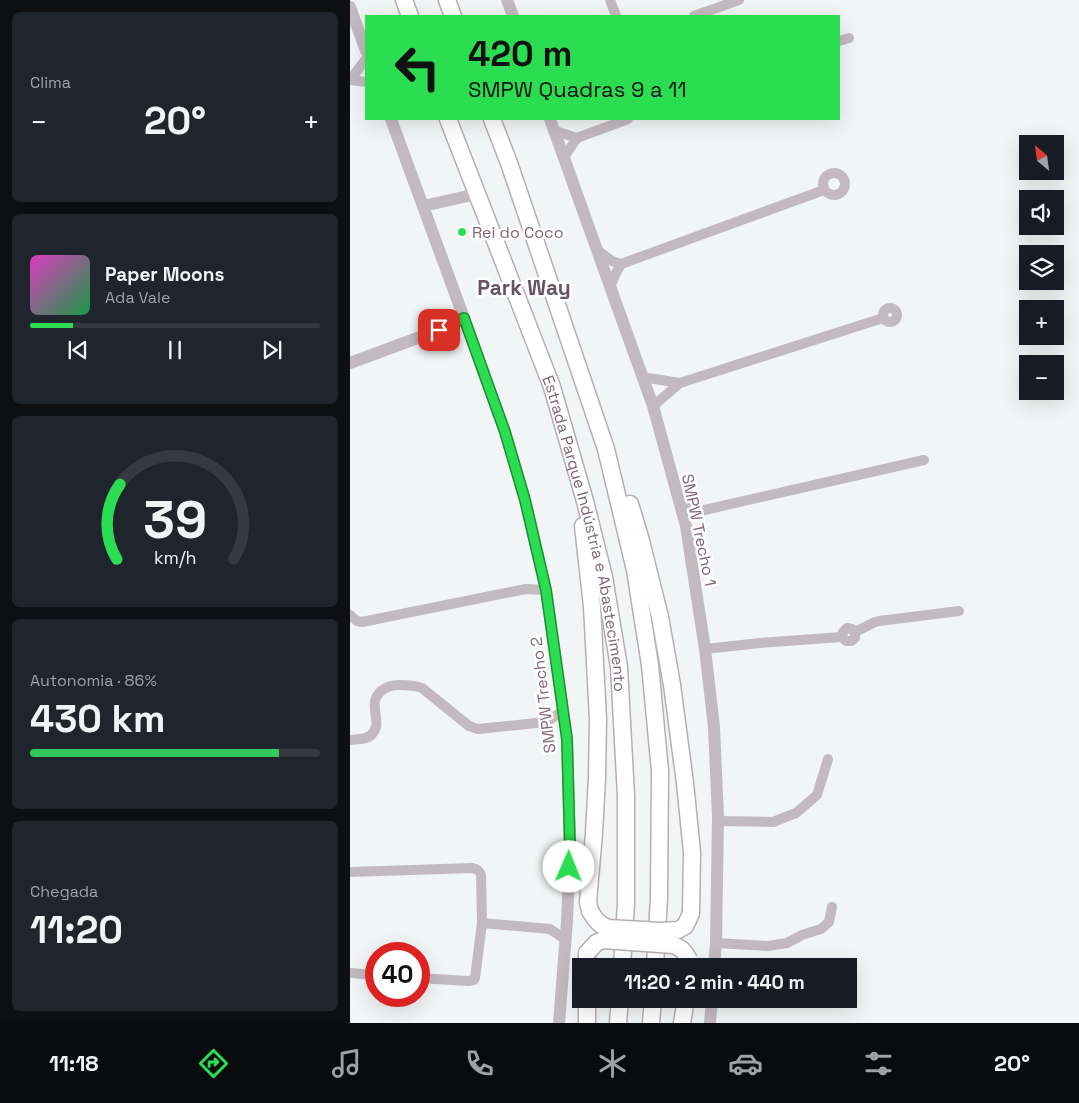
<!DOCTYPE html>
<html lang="pt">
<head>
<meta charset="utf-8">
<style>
  :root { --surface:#171b24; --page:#20242c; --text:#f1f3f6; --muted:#9ea1a6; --line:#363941; --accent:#2bdd50 }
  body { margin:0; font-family:"Space Grotesk",sans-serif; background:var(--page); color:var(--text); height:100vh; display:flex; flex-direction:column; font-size:19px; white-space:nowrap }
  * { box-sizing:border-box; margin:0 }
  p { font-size:16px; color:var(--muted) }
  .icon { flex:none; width:28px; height:28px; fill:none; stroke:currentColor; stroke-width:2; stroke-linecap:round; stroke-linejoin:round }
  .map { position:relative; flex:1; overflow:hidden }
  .panel { display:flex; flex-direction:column; gap:12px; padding:12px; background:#0d0f14; width:350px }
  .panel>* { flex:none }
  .guide { position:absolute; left:15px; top:15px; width:475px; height:105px; border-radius:0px; box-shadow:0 5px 20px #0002; background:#2bdd50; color:#111; overflow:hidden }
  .needle { width:32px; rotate:331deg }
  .tools { position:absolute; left:669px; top:135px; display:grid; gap:10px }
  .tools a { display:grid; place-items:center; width:45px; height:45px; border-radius:0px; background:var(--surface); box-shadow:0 5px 20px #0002; font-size:25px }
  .speed { position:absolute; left:15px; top:942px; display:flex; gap:10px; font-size:25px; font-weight:700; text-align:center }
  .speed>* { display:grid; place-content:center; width:65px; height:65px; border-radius:50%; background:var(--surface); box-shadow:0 5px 20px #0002; line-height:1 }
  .speed .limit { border:8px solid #d22; background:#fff; color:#111 }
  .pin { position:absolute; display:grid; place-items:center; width:42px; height:42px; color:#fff; margin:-21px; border-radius:10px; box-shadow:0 2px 8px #0006 }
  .me { position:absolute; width:55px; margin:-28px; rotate:1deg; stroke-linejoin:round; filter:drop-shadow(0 0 4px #0008) }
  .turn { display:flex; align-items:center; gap:18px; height:105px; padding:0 20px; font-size:22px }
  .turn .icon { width:65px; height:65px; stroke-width:2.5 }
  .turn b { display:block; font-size:35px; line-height:42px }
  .big { font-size:38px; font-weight:600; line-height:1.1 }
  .panel .tile { flex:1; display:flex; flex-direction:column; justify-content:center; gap:8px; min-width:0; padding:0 18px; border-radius:8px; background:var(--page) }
  .panel .dial { align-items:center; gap:0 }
  .dial svg { height:130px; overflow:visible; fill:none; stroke:var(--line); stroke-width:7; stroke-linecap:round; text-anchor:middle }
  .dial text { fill:var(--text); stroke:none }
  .song { display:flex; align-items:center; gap:15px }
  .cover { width:60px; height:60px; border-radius:8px; background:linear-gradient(135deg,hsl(310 70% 55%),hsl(140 70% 35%)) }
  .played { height:5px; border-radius:2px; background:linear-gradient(90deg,var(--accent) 15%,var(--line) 15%) }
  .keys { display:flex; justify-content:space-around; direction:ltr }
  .heat { display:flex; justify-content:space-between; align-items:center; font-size:28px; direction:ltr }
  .charge { height:8px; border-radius:4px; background:linear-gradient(90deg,#34c759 86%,var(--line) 0) }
  .trip { position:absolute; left:222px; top:958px; width:285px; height:50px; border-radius:0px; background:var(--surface); box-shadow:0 5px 20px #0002; font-weight:600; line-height:50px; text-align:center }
  .tabs { display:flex; height:80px; justify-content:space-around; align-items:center; background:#090b0e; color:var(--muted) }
  .tabs .icon { width:35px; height:35px }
  .tabs .current { color:var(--accent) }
  .tabs b { font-size:22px; color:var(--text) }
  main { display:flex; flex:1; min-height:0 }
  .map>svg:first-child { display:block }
</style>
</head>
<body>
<main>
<section class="panel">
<div class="tile"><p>Clima</p>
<div class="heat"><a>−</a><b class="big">20°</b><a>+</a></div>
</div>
<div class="tile">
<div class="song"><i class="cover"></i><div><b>Paper Moons</b><p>Ada Vale</p></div></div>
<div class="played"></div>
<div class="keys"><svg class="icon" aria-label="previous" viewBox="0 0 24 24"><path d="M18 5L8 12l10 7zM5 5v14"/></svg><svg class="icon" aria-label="pause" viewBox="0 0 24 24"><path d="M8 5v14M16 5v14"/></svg><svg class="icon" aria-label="next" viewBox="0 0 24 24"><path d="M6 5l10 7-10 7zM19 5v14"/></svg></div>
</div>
<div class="tile dial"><svg viewBox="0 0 100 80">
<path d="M14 69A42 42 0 1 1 86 69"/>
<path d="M14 69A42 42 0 0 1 16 23" stroke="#2bdd50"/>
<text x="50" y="56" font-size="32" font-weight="700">39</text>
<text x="50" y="72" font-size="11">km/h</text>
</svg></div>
<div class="tile"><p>Autonomia · 86%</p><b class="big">430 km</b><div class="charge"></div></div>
<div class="tile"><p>Chegada</p><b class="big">11:20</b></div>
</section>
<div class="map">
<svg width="729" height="1023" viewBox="0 0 729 1023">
  <rect width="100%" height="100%" fill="#f2f5f5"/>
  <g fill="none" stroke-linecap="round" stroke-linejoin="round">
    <defs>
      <g id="trunk">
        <polyline points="54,0 60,16"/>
        <polyline points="97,0 103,16"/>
        <path id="s1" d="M98,119L202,387L235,501L254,577L269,667L276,796V903L272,966"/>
        <polyline points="142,119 159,163 256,449 285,570 300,665 310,771 309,898 305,966"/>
        <polyline points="280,504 290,537 310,617 322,685 335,783 342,852 341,913"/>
        <polyline points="233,526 242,606 248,719 247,778 244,833 238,902 240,911"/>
        <polyline points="237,966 237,953"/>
        <polyline points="237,1023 237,999"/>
        <polyline points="268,1023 270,999"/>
        <polyline points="301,1023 303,999"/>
        <polyline points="332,1023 336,999"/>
      </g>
    </defs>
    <!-- trunk casing -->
    <use href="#trunk" stroke="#b6aeb2" stroke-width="19"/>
    <!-- minor -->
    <g stroke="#c2babf" stroke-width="10">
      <polyline points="260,0 266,16"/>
      <polyline points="344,16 389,0"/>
      <polyline points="489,41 499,38"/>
      <polyline points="0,80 16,59"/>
      <polyline points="0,80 16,82"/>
      <polyline points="205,131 227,138 278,119"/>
      <polyline points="214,157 227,138"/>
      <circle cx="484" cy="184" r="11"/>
      <polyline points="247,250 262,261 271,264 474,190"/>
      <polyline points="260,288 265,275 271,264"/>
      <circle cx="540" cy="315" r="7"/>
      <polyline points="292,377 330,383"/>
      <polyline points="303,406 330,383 533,318"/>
      <polyline points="330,504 350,511 574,460"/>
      <polyline points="0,615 7,621 12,622 176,589 196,590"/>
      <polyline points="505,632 502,629 497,628 493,632 492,637 496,641 501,641 505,638 505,632 525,622 529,621 609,611"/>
      <polyline points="355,649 410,643 492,637"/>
      <path d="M0,740C7,739 17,740 22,734C34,723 16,704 31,691C36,687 43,685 49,685C57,685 65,685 72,688L119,726L128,729L196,722L213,711"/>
      <polyline points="368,821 423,822 446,813 467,795 478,759"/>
      <path d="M0,872L122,868C127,869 129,870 131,875L132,923L125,978L124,980L118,981L69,978"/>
      <polyline points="132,923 200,929 215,939"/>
      <polyline points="366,943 418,946 437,943 452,935 471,929 479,922 482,907"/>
      <polyline points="0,973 26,975"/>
    </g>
    <!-- tertiary -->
    <g stroke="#c2babf" stroke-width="12">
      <polyline points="157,0 163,16"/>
      <polyline points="0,7 16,51"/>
      <polyline points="41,119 114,318 155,432 175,500 196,590 217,739 220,849 217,921 209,1023"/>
      <polyline points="200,119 303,406 336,526 355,649 364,727 368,817 366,943 364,966"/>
      <polyline points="73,206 127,194"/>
      <polyline points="0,363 89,330 114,318"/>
      <polyline points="360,1023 362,999"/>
    </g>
    <!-- trunk -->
    <use href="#trunk" stroke="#fff" stroke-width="16"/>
    <defs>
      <g id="trunk-bridge">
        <path d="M240,911C245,919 249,925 258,928L311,931L328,930L335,926L338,920L341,913"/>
        <path d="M237,953L246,943L253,940L323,945C332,948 335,952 339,960"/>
      </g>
    </defs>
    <!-- trunk-bridge casing -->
    <use href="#trunk-bridge" stroke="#b6aeb2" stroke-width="19" stroke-linecap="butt"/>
    <!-- trunk-bridge -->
    <use href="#trunk-bridge" stroke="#fff" stroke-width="16"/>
  </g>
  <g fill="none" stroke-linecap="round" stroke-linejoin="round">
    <defs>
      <polyline id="route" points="89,330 114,318 155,432 175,500 196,590 217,739 220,848 219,867"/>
    </defs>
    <!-- route casing -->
    <use href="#route" stroke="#1c9034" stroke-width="12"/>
    <!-- route -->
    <use href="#route" stroke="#2bdd50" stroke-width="9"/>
  </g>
  <!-- markers -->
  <circle fill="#2bdd50" stroke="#fff" stroke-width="2" cx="112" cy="232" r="5"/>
  <g text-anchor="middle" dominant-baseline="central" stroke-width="5" stroke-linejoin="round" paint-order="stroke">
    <!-- poi labels -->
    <g font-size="16" fill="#826576" stroke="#fff" text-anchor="start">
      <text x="122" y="232">Rei do Coco</text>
    </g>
    <!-- street labels -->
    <g font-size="16" fill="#826576" stroke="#fff">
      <text transform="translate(349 530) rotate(78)">SMPW Trecho 1</text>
      <text stroke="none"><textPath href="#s1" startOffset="438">Estrada Parque Indústria e Abastecimento</textPath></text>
      <text transform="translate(193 695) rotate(-97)">SMPW Trecho 2</text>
    </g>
    <!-- district labels -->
    <g font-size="21" font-weight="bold" fill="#67535f" stroke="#fff">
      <text x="174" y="287">Park Way</text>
    </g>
  </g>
</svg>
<div class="tools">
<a><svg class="needle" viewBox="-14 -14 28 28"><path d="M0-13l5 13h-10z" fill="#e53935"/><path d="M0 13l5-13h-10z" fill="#9ea1a6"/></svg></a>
<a><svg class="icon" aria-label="sound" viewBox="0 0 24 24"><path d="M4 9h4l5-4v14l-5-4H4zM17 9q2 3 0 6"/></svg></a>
<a><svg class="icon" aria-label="layers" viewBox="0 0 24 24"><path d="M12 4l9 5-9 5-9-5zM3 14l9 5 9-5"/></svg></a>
<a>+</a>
<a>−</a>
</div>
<div class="speed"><div class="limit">40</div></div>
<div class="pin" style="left:89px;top:330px;background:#d93025"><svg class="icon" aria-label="arrive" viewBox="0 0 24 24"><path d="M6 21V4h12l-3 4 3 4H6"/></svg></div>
<svg class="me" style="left:219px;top:867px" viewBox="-20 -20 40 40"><circle r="19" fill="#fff"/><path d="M0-13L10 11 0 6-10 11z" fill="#2bdd50"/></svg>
<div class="trip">11:20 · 2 min · 440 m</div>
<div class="guide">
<div class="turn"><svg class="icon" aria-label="left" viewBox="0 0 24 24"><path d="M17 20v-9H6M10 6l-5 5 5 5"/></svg><div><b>420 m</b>SMPW Quadras 9 a 11</div></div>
</div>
</div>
</main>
<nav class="tabs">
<b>11:18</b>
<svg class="icon current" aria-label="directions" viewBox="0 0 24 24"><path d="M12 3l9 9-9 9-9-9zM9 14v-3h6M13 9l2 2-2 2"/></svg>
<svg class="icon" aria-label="music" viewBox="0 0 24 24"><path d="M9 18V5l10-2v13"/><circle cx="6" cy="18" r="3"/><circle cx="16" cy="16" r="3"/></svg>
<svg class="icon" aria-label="phone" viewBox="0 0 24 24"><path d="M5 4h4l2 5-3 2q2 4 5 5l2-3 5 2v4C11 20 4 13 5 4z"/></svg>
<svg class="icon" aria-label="climate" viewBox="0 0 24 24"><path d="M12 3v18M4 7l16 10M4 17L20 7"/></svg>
<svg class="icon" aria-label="car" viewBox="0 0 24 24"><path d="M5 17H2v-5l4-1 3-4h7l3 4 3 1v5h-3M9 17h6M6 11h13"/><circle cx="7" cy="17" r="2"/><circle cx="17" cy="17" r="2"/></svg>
<svg class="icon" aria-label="filters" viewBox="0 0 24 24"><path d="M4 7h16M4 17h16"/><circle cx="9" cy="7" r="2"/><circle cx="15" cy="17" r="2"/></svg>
<b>20°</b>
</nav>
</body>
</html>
